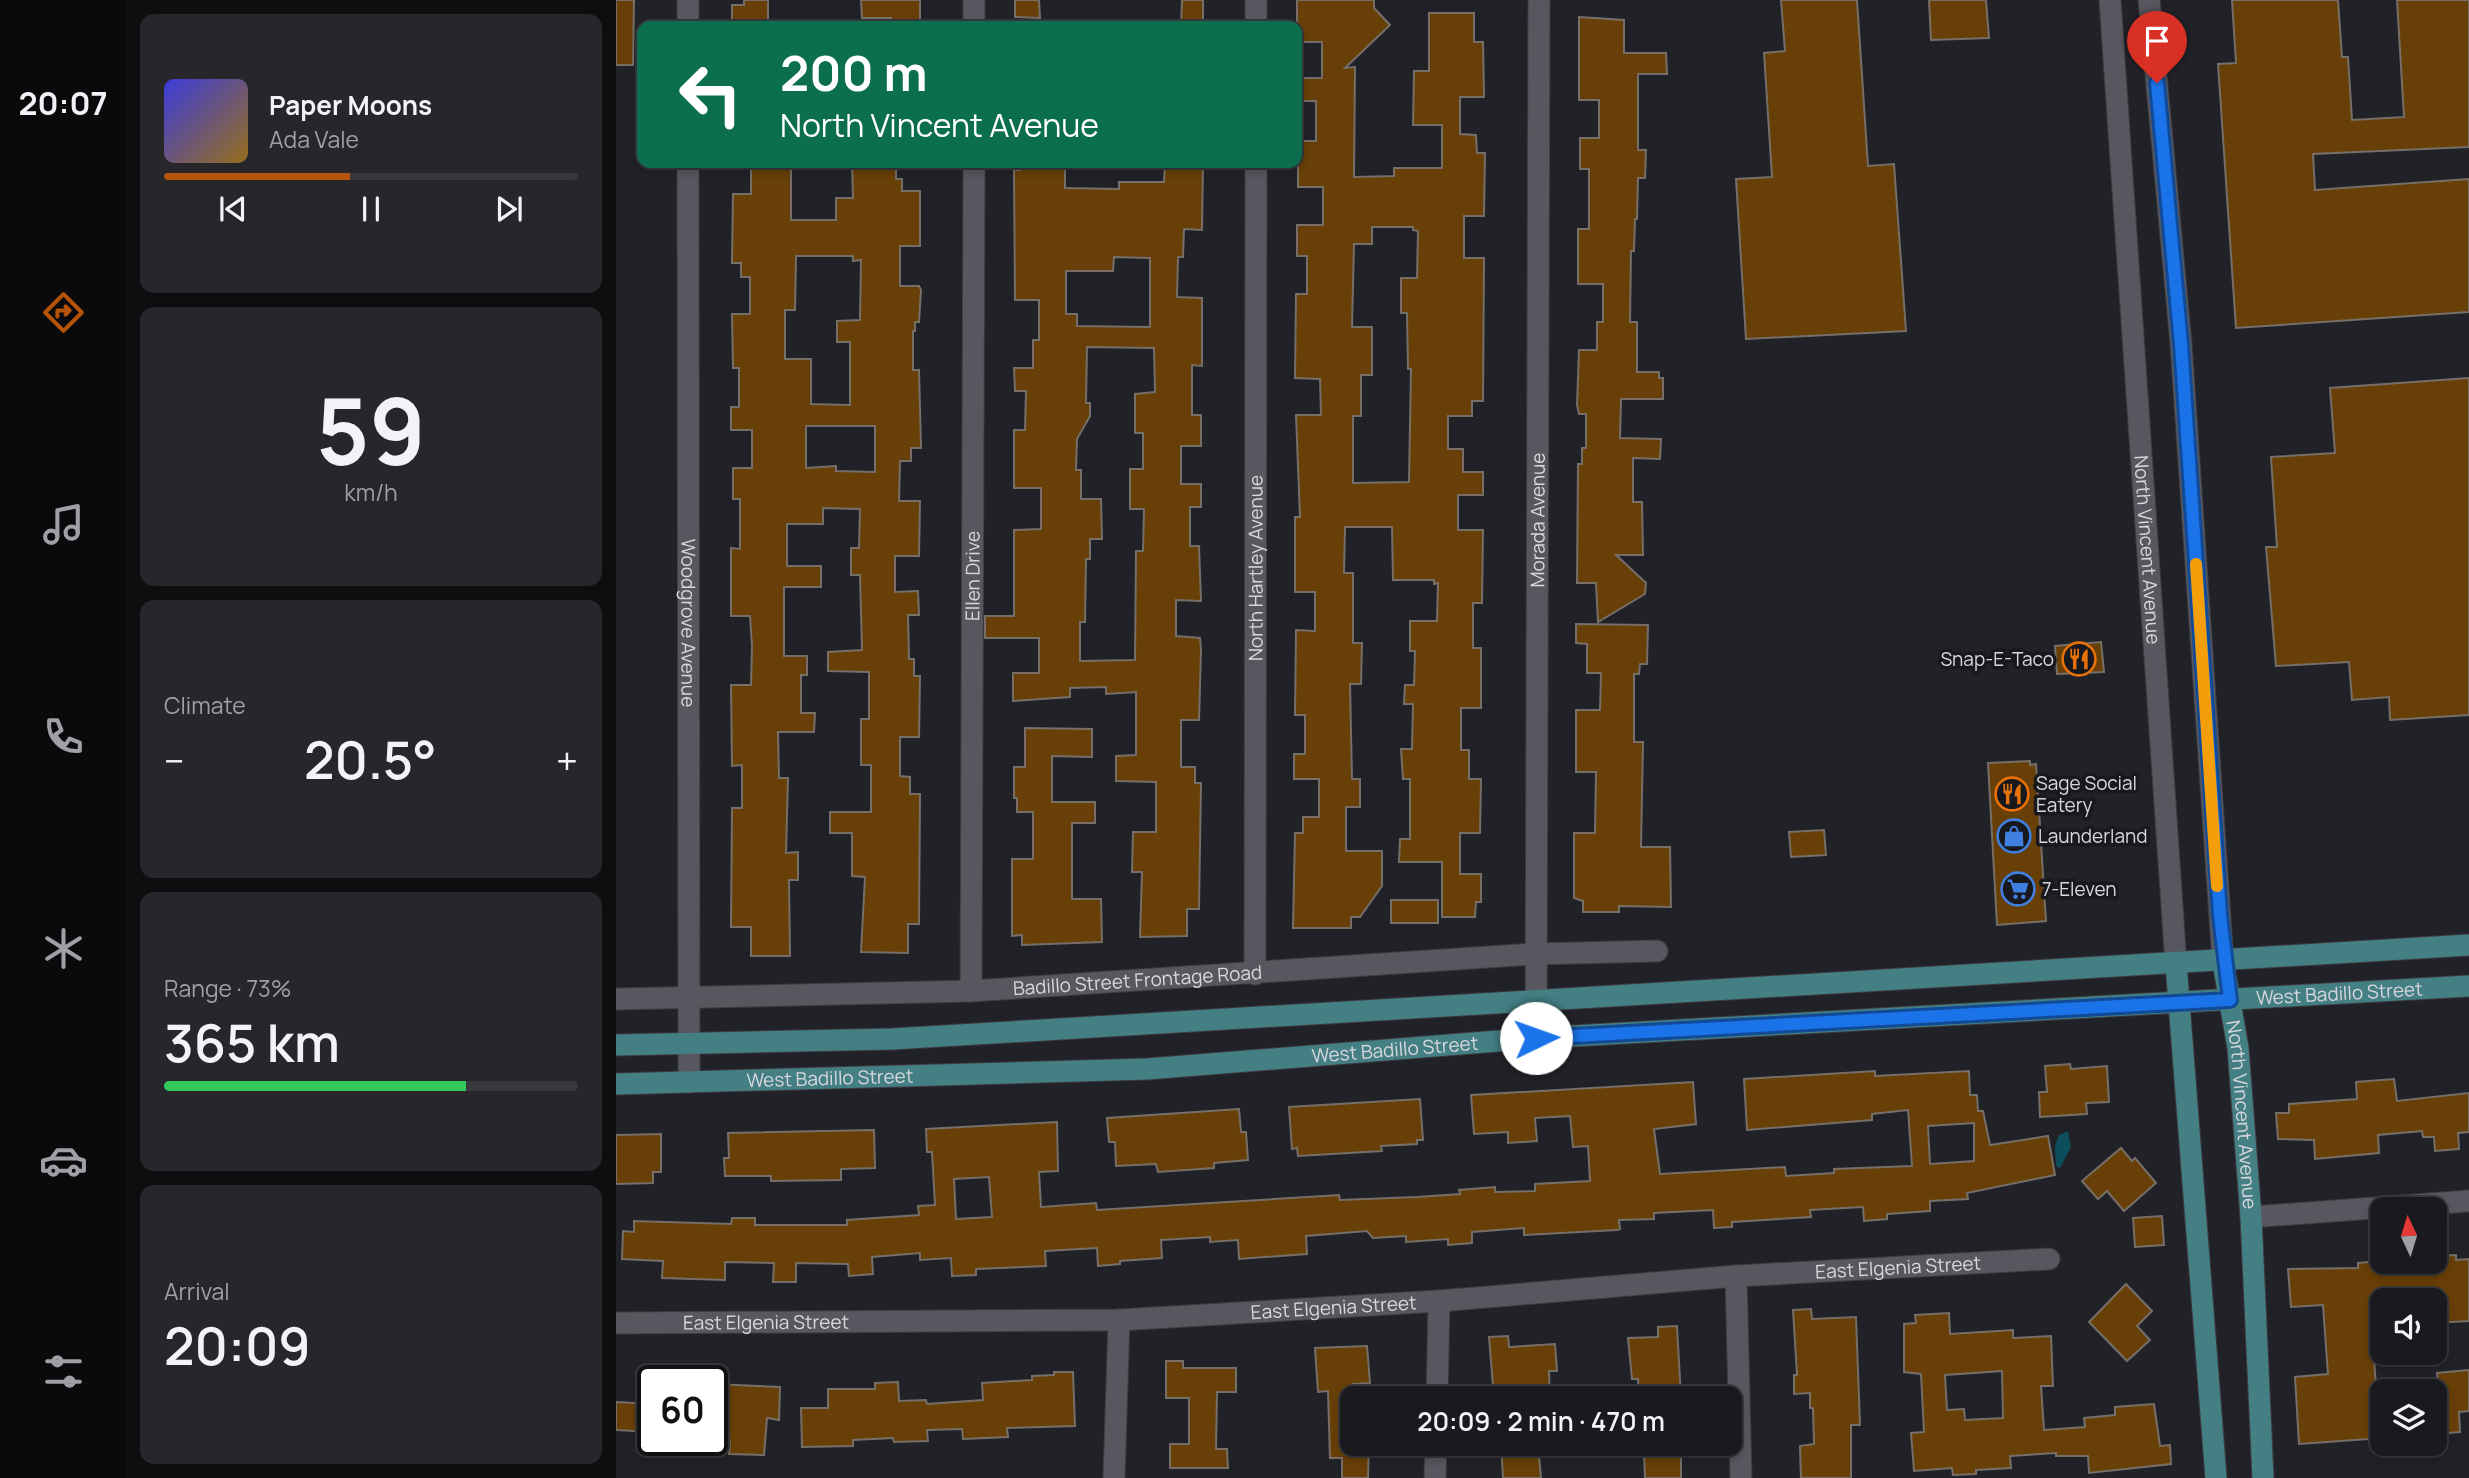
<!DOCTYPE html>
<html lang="en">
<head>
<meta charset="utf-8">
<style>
  :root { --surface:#19191e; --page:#26262b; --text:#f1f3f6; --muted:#9fa0a4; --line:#37383c; --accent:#b45309 }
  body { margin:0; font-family:Manrope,sans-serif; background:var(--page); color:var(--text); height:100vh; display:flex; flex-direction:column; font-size:26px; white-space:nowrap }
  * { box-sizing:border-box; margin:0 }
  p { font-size:23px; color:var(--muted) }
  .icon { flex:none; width:38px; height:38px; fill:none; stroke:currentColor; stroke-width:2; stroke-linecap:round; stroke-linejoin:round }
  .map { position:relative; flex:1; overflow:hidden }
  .side { display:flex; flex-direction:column; gap:14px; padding:14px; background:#0e0e10; width:490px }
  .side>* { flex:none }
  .top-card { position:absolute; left:21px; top:21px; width:665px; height:147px; border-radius:14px; box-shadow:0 4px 10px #0003,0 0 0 2px var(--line); background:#0b6e4f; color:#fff; overflow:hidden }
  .needle { width:46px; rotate:356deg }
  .controls { position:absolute; left:1754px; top:1197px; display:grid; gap:14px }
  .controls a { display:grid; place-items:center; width:77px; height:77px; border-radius:14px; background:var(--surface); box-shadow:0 4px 10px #0003,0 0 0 2px var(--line); font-size:35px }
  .speed { position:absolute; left:21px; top:1365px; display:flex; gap:14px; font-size:35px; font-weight:700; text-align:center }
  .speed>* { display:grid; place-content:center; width:91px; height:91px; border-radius:50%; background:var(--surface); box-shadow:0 4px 10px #0003,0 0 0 2px var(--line); line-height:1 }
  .speed .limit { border:4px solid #111; border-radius:10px; background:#fff; color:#111 }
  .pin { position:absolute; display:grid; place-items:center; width:60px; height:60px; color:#fff; margin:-72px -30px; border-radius:50% 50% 50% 0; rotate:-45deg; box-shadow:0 0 7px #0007 }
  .pin .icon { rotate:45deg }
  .me { position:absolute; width:77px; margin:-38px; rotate:87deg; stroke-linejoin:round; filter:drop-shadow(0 0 5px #0008) }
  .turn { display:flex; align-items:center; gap:24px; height:147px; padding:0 28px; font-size:32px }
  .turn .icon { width:91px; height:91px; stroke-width:2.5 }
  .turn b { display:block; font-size:49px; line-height:60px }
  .big { font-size:52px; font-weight:600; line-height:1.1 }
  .side .card { flex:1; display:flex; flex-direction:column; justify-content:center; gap:10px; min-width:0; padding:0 24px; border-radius:14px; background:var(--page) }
  .side .dial { align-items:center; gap:0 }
  .dial b { font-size:91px; line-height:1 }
  .song { display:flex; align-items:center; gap:21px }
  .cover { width:84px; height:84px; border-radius:10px; background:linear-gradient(135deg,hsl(240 70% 55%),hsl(40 70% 35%)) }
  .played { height:7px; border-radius:4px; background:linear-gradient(90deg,var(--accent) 45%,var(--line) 45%) }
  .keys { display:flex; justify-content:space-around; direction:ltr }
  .heat { display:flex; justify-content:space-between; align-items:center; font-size:38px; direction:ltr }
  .charge { height:10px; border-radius:5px; background:linear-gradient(90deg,#34c759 73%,var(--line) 0) }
  .trip { position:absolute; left:724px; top:1386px; width:402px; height:70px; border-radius:14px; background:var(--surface); box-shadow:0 4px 10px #0003,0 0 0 2px var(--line); font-weight:600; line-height:70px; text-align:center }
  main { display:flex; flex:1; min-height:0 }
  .tab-bar { display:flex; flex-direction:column; width:126px; justify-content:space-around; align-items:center; background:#0a0a0c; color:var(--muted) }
  .tab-bar .icon { width:49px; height:49px }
  .tab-bar .on { color:var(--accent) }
  .tab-bar b { font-size:32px; color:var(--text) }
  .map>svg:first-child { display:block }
</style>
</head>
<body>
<main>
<nav class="tab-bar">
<b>20:07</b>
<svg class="icon on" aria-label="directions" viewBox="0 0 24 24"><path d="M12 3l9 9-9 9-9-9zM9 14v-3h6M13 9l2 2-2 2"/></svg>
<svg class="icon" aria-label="music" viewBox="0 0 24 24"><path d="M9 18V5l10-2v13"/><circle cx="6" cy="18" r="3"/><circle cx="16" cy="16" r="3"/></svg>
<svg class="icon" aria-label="phone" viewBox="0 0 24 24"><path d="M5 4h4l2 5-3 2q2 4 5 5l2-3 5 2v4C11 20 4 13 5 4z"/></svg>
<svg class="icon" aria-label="climate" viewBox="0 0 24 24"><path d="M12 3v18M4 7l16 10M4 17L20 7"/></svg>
<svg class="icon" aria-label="car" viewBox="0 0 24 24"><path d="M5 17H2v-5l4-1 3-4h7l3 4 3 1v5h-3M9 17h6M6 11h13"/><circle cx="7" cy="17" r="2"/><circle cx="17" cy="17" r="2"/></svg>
<svg class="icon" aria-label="filters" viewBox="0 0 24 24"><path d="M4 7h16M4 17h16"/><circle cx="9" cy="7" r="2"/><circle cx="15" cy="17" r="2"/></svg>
</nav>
<section class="side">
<div class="card">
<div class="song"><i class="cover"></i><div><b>Paper Moons</b><p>Ada Vale</p></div></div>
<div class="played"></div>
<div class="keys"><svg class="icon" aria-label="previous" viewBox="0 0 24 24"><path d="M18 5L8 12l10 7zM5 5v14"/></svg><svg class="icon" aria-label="pause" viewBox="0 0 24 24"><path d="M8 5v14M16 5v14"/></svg><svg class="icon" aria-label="next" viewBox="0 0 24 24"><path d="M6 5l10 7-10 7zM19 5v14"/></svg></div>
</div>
<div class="card dial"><b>59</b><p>km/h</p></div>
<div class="card"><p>Climate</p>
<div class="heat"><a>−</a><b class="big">20.5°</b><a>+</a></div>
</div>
<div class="card"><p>Range · 73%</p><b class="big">365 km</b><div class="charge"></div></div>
<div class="card"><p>Arrival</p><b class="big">20:09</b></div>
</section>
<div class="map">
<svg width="1853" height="1478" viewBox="0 0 1853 1478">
  <rect width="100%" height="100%" fill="#212128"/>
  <!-- water -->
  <polygon fill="#0d4e5c" points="1452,1131 1455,1147 1444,1168 1440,1166 1439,1146 1443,1135"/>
  <!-- building -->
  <g fill="#683f06" stroke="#766f68" stroke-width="2" fill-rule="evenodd">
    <polygon points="0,0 18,0 17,65 0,65"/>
    <polygon points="128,0 152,0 152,26 116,26 116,5 128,5"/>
    <polygon points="245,0 304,0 304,23 275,23 275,18 246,18"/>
    <polygon points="399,0 423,0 424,18 399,17"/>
    <polygon points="566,0 587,0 587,26 565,26"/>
    <path d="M681,0H758V8L774,25L729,68L739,67L738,177L778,176V168H826V125H797L798,71H813V13H858V42H867L868,97H844V134L860,135L861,153H869L868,216H848V258H868L867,401H856V416H832V449H847V472H867V495H842V530H867L866,603H857V648H865V708H845V750H853V779H865L864,833H844V874H865V902H860L859,917H826V862H783L784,839H794V779H787L785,749H796L797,704H788L789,685H798L799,651H794V621H821L822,583L818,584V580H777L776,527H729L728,573H737V643H746L745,684H734L736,779H744V807H730V851H766V886L744,917H735V928H677L679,833H687V817H703V779H678V754H689V715H679L680,630L699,631V592H679V517H684L680,415H705L704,379L679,378L680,294H691V256H681V225H707V187H682V141H700V101H682V78H706V42H681ZM756,227H797V230L802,231L801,278H785V313H791L792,369H795L793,482L737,483V416H745V375H756V327H736L738,244H756Z"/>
    <polygon points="1165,0 1241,0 1252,166 1278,164 1290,331 1130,339 1120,179 1156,177 1148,53 1169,51"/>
    <polygon points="1313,0 1370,0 1373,38 1315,40"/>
    <polygon points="1616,0 1722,0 1726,57 1732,57 1736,120 1788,117 1781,0 1853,0 1853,147 1697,154 1699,190 1853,179 1853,312 1620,328 1602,64 1620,63"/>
    <polygon points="963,17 1008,20 1008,53 1050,53 1051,74 1022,74 1022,150 1030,150 1029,178 1022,178 1021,219 1019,219 1018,251 1015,251 1014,322 1021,322 1021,372 1043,372 1043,378 1047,378 1047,399 1005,399 1004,438 1045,439 1044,459 1017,458 1017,502 1026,502 1027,555 1000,555 1030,583 1029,594 982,622 980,583 961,583 962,464 966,464 966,448 970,448 970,414 963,414 961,405 963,350 981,350 981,322 987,322 987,284 962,284 962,229 973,229 973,169 964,169 964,138 983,138 983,100 963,100"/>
    <path d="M280,163V179H286V191H304V246H284V286H303L305,290L303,322H299V331H297V370H303L305,448H295V461H284L283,501H304L303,556H279V592L302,591L303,615H292L293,659H298V676H304L303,737H284V776L294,777V794H304L303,924H292V953L245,952L249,877L236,876V833H214V812H255V765H245V719H253V672L212,671V652L246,650L244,575H235V548H243L244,509L207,508V524H171V566H205V587H168V656H191V675H185V713H199L198,732H162L163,778H172L170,853L182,852V880H173L174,956H135V927H115L116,808H126V765L116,766L115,685H135L136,646L134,616H115V548L124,549V499H117V468H136V430H115V407H123V368H117L116,314H134V277H125V263H116L117,194H135V165H175V220H220V198H237L236,164ZM180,256H237V261L245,260L244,320L221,321V342H234V405L195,404V359H169V310H179ZM190,426H259V472L220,471V466L190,468Z"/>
    <path d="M404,163H449V188L503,189V182H548L549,163H587L586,230L568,229L567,257H562L561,297L586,298V366L576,365V415H585V446H565V484H585V507H574V546H583L585,601L560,600V636L584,638L585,650L583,720H565V767H579V783H585L583,909H571V936L524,937L526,872H516L517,832H540V782L500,781V756L520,755V692L490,694V687L454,688V697L397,701V673H423V638H369V616H398V530L425,529V488H398V430H409L410,391H399L398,368H417V340H423V300H399L398,170H404ZM498,257L534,258V327L461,326V314H450V271H497ZM471,347L538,348L539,392L519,394V433H527V469H514V509H528L527,551H520L519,660L464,661V622H469L470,559H474V539H486L485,499H465V470H460L461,439L474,416V403H470Z"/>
    <polygon points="1853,378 1853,715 1774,720 1773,697 1736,700 1733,662 1660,666 1650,547 1661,547 1655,457 1719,453 1714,388"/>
    <polygon points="960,624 1032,625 1031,664 1024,664 1023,674 1018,674 1018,742 1027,742 1025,847 1054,847 1055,907 1003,906 1003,912 967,912 967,901 958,898 958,833 979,833 980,772 960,772 960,710 984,710 985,673 971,673 971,644 960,643"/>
    <polygon points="1485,642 1488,672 1441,674 1439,646"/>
    <polygon points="409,728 476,729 476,757 436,756 436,802 479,802 479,823 456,823 456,899 485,899 486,942 406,945 406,935 396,936 396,859 417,859 417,812 401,812 401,798 398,798 398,767 409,767"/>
    <polygon points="1414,761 1414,765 1420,764 1430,921 1381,925 1372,763"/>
    <polygon points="1208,830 1210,855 1175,857 1173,832"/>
    <rect x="775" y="900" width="47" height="23"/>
    <polygon points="1454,1064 1455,1069 1491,1066 1493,1102 1470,1103 1471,1114 1424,1117 1423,1092 1431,1092 1429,1066"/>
    <path d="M1259,1071V1076L1353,1071L1354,1095H1361L1362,1111H1367L1374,1145L1432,1136L1439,1175L1351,1193L1352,1199L1314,1201V1211L1271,1214V1219L1248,1221L1247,1207L1194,1210L1195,1217L1116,1222V1227L1098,1228L1097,1210L1038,1213V1219L1003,1220L1004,1229L1001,1230L908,1235V1228L856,1232V1243L832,1245V1239L790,1242V1236L757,1238L751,1231L690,1236L691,1254L623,1259L622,1240L594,1242V1237L545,1240L546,1258L504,1261V1264L482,1266L481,1248L429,1251L430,1266L360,1269V1275L336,1276L335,1258L304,1260V1253L256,1257L257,1274L233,1276L232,1264L180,1263V1282H157L158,1263L109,1262V1280L46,1278L47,1261L6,1259L7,1231L18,1232V1221L115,1224L116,1218H139V1225H231V1220L303,1215L302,1206L319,1205L316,1152H311L310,1129L441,1122L442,1171L423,1172L425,1207L480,1203L481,1210L723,1195L724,1200L801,1197L844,1194L843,1190L879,1187V1192L919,1191V1184L974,1181L972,1146L957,1147L954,1116L919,1118L921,1141L892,1143V1132L858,1134L855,1095L1077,1082L1080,1124L1038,1129L1044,1174L1169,1167L1170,1176L1218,1173V1169L1296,1166L1292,1110L1256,1114V1120L1131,1130L1128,1079ZM1358,1123V1161L1314,1164L1312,1126ZM373,1177L376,1217L340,1219L338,1179Z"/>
    <polygon points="1778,1079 1781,1101 1853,1093 1853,1132 1842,1133 1843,1149 1819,1151 1818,1137 1807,1137 1806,1131 1762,1135 1763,1153 1699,1159 1698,1140 1662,1139 1660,1113 1673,1113 1673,1104 1741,1099 1740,1082"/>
    <polygon points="804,1099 807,1140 801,1140 801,1144 765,1146 766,1151 682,1156 681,1148 676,1149 673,1107"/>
    <polygon points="623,1109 625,1132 630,1132 632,1160 598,1163 598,1168 542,1172 540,1164 500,1166 499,1142 493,1142 491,1118"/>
    <polygon points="258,1130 259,1168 225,1169 225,1180 155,1181 155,1176 109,1176 108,1158 113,1158 112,1133"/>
    <polygon points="45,1134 45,1172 37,1172 37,1183 0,1184 0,1135"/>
    <polygon points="1505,1148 1516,1161 1519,1158 1540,1183 1508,1211 1491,1191 1482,1199 1466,1181"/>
    <polygon points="1546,1216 1548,1245 1519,1247 1517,1218"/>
    <polygon points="1840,1255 1840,1260 1853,1259 1853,1321 1818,1323 1818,1300 1766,1300 1766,1317 1755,1317 1760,1386 1766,1386 1766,1438 1683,1444 1679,1377 1712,1374 1711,1361 1707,1305 1675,1307 1672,1269 1742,1268 1742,1263 1763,1261 1818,1262 1818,1256"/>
    <polygon points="1510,1284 1536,1311 1521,1326 1534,1340 1511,1361 1473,1322"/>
    <polygon points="1195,1309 1196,1319 1240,1317 1244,1425 1235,1425 1235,1478 1185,1478 1184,1446 1198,1444 1197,1408 1194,1408 1194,1393 1178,1394 1178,1375 1181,1375 1177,1310"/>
    <path d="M1333,1313L1334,1334L1397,1330V1338L1435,1336L1437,1386H1425L1428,1430L1469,1427L1468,1418L1499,1415V1407L1538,1404L1544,1446L1554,1445L1555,1464L1473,1473L1472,1456H1440V1453L1394,1456L1395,1468L1360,1470V1474L1337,1475L1336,1468L1298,1471L1295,1433L1308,1432L1305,1374L1288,1372V1324L1300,1323L1299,1315ZM1386,1371L1387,1418L1349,1420L1348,1409L1331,1410L1329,1375Z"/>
    <polygon points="1061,1326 1065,1398 1023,1398 1022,1379 1016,1379 1012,1338 1042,1337 1042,1327"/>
    <polygon points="892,1336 893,1347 939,1344 941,1371 933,1371 934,1398 878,1398 873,1337"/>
    <polygon points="751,1346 754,1383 737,1384 737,1444 753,1444 752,1478 726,1478 726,1458 714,1458 712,1391 702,1392 699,1348"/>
    <polygon points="550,1361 567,1361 567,1368 620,1368 620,1392 601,1392 600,1449 611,1449 612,1468 554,1468 554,1444 573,1444 573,1398 550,1398"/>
    <polygon points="1853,1370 1853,1411 1843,1412 1844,1432 1820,1434 1816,1382 1822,1381 1821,1373"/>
    <polygon points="438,1372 457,1372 459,1426 391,1428 392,1437 347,1439 346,1429 311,1430 312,1441 278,1442 277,1438 237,1440 237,1446 186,1447 185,1408 212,1408 212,1389 259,1389 259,1383 282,1382 283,1401 310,1400 311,1404 367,1400 366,1383 416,1380 416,1376 438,1375"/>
    <polygon points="97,1384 164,1387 163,1420 151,1418 148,1455 113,1454 114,1440 101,1440 102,1404 97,1404"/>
    <polygon points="0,1402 37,1404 37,1432 0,1430"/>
    <polygon points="885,1444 922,1444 925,1478 887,1478"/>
    <polygon points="1028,1454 1065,1454 1065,1478 1029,1478"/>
  </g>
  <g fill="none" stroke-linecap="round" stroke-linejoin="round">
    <defs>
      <g id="minor">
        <path id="s1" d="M1494,0L1560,964"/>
        <polyline points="1533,0 1565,344 1607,962"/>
        <polyline points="72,26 72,0"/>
        <polyline points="358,26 358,0"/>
        <polyline points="640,26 640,0"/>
        <path id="s2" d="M72,163L73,1082"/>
        <path id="s3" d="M639,974L640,163"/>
        <path id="s4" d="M355,991L358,163"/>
        <path id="s5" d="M0,999L355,991L919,954L1041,951"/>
        <path id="s6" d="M920,1038L923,0"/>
        <polyline points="1635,1217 1853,1201"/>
        <polyline points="1120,1276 1125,1478"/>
        <path id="s7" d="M0,1323L503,1320L823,1301L1120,1276L1433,1259"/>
        <polyline points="821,1398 823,1301"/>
        <polyline points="498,1478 503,1320"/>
        <polyline points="819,1478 820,1444"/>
      </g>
      <g id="major">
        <path id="s8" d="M1607,962L1622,1048L1635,1217L1647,1478"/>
        <polyline points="1560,964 1600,1478"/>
        <polyline points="0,1045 276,1039 1853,945"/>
        <path id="s9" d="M0,1084L531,1069L920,1038L1853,986"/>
      </g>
    </defs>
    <!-- minor casing -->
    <use href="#minor" stroke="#3c3c42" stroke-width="23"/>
    <!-- major casing -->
    <use href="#major" stroke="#3c3c42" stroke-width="23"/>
    <!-- minor -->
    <use href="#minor" stroke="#57575f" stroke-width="21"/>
    <!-- major -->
    <use href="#major" stroke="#447f84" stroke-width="21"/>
  </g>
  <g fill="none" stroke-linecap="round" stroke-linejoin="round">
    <defs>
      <polyline id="route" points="920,1038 1614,1000 1604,915 1565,344 1541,83"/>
    </defs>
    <!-- route casing -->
    <use href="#route" stroke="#114b97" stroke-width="18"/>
    <!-- route -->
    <use href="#route" stroke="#1a73e8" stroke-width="12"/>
    <!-- slow -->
    <polyline stroke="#f59e0b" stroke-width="12" points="1580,564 1601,886"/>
  </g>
  <!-- icons -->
  <defs>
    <symbol id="restaurant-ring" viewBox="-11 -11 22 22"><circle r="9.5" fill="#18181f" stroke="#e8710a" stroke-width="1.5"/><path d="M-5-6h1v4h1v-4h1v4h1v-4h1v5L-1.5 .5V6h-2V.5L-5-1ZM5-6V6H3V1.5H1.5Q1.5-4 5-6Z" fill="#e8710a"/></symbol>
    <symbol id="shop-ring" viewBox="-11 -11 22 22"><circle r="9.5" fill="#18181f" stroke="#3f7fe0" stroke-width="1.5"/><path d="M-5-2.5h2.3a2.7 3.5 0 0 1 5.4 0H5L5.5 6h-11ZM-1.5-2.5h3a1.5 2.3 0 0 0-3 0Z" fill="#3f7fe0"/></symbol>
    <symbol id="supermarket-ring" viewBox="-11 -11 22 22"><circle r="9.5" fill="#18181f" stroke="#3f7fe0" stroke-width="1.5"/><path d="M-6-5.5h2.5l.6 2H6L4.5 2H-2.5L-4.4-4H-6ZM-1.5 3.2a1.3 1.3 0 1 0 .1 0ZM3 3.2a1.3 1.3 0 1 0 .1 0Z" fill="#3f7fe0"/></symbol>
  </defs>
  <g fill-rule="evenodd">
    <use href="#restaurant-ring" x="1444" y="640" width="38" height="38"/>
    <use href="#restaurant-ring" x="1377" y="775" width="38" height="38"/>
    <use href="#shop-ring" x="1379" y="817" width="38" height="38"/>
    <use href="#supermarket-ring" x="1383" y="870" width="38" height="38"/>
  </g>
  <g text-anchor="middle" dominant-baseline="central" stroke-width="7" stroke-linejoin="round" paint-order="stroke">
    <!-- street labels -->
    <g font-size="19" fill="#d7d7dc" stroke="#18181f">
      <text stroke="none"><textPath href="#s6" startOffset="518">Morada Avenue</textPath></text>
      <text stroke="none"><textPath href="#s1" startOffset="551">North Vincent Avenue</textPath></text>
      <text stroke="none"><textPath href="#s3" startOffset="406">North Hartley Avenue</textPath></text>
      <text stroke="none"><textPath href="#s4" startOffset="415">Ellen Drive</textPath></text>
      <text stroke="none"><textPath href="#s2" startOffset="460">Woodgrove Avenue</textPath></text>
      <text stroke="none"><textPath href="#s5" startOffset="522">Badillo Street Frontage Road</textPath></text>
      <text stroke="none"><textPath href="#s9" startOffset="1726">West Badillo Street</textPath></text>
      <text stroke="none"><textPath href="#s9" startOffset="780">West Badillo Street</textPath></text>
      <text stroke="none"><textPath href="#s9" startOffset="214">West Badillo Street</textPath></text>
      <text stroke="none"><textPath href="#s8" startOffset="154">North Vincent Avenue</textPath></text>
      <text stroke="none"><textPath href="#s7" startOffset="1284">East Elgenia Street</textPath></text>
      <text stroke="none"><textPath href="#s7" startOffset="718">East Elgenia Street</textPath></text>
      <text stroke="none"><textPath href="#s7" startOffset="150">East Elgenia Street</textPath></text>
    </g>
    <!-- poi labels -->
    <g font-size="19" fill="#d7d7dc" stroke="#18181f" text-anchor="start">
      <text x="1438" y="659" text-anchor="end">Snap-E-Taco</text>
      <text x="1420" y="783">Sage Social<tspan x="1420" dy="22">Eatery</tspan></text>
      <text x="1422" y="836">Launderland</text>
      <text x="1426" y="889">7-Eleven</text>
    </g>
  </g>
</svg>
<div class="controls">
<a><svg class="needle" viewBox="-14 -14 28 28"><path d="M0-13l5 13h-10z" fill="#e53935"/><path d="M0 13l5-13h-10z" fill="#9fa0a4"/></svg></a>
<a><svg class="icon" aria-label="sound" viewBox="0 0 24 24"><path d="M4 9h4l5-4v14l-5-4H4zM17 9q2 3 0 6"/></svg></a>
<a><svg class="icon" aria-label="layers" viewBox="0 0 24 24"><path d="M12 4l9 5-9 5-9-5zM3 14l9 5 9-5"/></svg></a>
</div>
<div class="speed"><div class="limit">60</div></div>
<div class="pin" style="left:1541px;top:83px;background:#d93025"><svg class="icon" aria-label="arrive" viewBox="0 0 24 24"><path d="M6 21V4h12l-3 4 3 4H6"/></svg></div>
<svg class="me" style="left:920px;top:1038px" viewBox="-20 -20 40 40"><circle r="19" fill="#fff"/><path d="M0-13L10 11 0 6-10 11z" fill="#1a73e8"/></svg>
<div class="trip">20:09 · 2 min · 470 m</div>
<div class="top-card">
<div class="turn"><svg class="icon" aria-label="left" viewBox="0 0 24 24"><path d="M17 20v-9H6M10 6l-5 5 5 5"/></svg><div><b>200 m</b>North Vincent Avenue</div></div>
</div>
</div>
</main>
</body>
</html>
